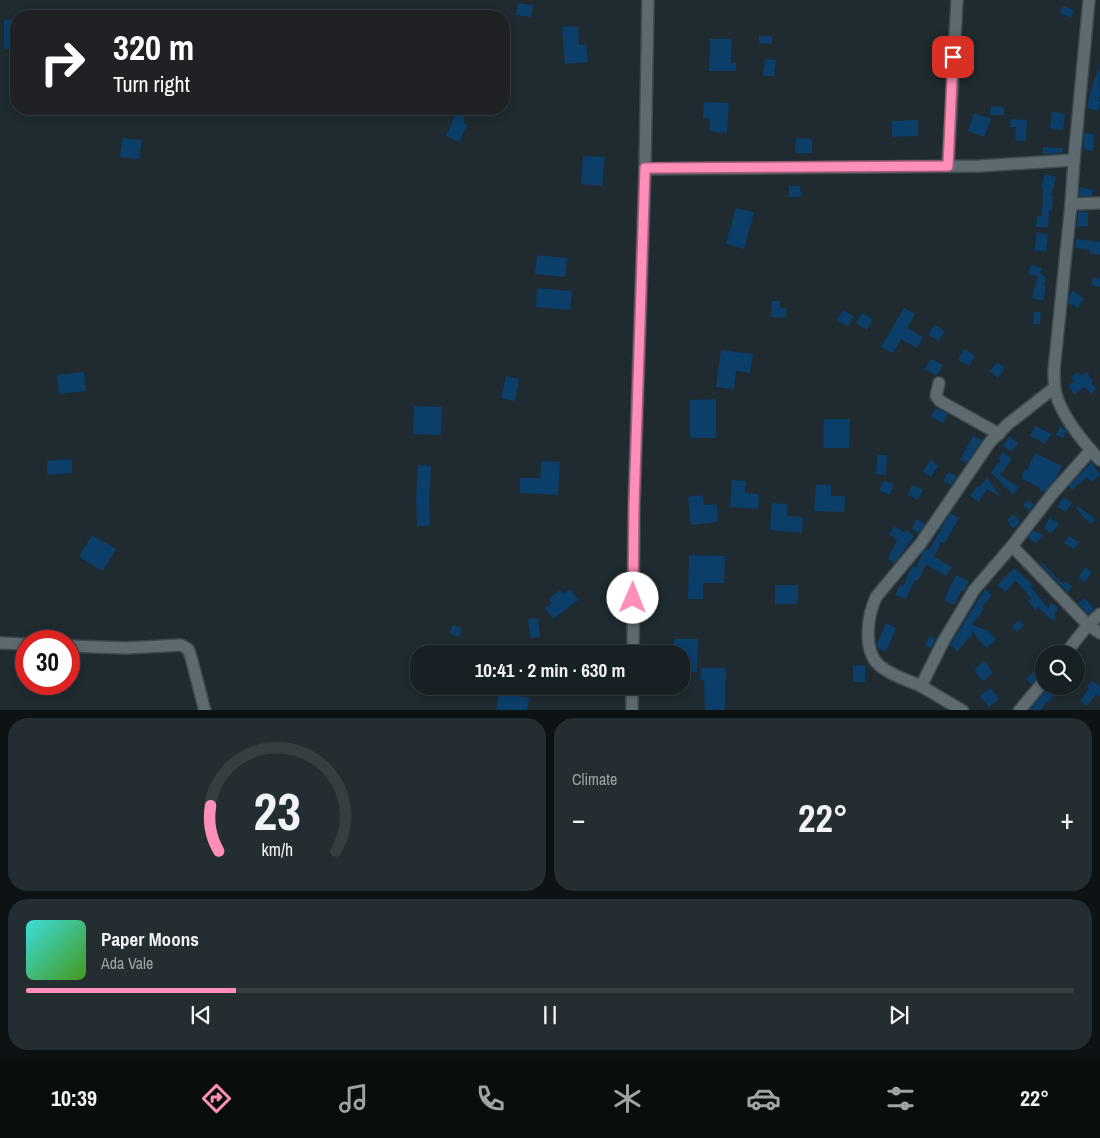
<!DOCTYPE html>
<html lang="en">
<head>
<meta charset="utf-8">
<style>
  :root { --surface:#172024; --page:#242d31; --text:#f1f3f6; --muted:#9ea3a6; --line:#363e41; --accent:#ff8eb9 }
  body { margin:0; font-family:"Archivo Narrow",sans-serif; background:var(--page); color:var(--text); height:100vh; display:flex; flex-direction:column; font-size:19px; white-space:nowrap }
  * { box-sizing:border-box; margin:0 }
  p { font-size:16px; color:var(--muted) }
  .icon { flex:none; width:28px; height:28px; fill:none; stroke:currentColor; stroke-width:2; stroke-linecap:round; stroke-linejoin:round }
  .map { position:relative; height:710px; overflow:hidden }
  .panel { display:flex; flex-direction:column; gap:8px; padding:8px; background:#0d1214; flex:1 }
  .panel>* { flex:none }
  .hud { position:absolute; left:10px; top:10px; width:500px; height:105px; border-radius:20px; box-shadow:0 2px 8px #0003,0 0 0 1px var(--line); background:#202124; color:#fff; overflow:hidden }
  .buttons { position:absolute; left:1035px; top:645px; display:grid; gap:10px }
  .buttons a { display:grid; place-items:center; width:50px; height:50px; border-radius:50%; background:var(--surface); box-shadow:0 2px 8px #0003,0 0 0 1px var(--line); font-size:25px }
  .speed { position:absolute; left:15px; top:630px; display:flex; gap:10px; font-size:25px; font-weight:700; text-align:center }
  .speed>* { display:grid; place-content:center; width:65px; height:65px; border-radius:50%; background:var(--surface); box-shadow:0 2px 8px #0003,0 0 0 1px var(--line); line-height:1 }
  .speed .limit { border:8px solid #d22; background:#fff; color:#111 }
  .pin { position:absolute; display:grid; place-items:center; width:42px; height:42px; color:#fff; margin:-21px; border-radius:10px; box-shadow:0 2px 8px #0006 }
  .me { position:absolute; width:55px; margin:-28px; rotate:1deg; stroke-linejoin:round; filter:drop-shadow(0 0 4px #0008) }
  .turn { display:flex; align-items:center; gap:18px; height:105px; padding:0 20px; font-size:22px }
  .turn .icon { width:65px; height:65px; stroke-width:2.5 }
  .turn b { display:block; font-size:35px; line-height:42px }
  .big { font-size:38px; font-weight:700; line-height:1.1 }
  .panel .tile { flex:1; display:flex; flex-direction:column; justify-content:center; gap:8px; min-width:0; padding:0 18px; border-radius:20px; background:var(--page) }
  .panel .dial { align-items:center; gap:0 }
  .dial svg { height:130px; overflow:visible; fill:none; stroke:var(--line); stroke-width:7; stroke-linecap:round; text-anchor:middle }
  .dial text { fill:var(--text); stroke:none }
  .song { display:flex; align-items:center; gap:15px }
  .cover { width:60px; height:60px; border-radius:8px; background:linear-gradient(135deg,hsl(180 70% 55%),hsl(100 70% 35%)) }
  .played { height:5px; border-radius:2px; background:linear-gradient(90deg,var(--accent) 20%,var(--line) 20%) }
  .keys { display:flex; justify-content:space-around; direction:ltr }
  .heat { display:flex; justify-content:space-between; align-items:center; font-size:28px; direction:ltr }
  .panel .tiles { flex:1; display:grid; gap:8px; grid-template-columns:1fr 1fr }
  .tile:last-child { grid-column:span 2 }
  .trip { position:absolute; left:410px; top:645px; width:280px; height:50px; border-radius:20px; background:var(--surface); box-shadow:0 2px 8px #0003,0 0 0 1px var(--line); font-weight:700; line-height:50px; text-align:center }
  .tabs { display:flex; height:80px; justify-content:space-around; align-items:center; background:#090d0e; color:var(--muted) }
  .tabs .icon { width:35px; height:35px }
  .tabs .on { color:var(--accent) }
  .tabs b { font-size:22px; color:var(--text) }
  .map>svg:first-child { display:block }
</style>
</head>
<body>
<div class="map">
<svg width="1100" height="711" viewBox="0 0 1100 711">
  <rect width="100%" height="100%" fill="#1f2b30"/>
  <!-- building -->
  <g fill="#0b3e69">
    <polygon points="518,3 533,5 531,17 516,15"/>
    <polygon points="1063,6 1074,10 1071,18 1060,13"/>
    <rect x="4" y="20" width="12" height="29"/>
    <polygon points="578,26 579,45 586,44 588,62 565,64 562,27"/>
    <polygon points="759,36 772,36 772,44 759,43"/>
    <polygon points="710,39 732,39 731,63 736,63 736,71 709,71"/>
    <polygon points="765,59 776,60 774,76 763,76"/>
    <polygon points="1099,67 1100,94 1098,101 1100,101 1100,103 1098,111 1087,108 1090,93"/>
    <polygon points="704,102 729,103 727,133 709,131 710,118 703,118"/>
    <polygon points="991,106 1004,107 1004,115 990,115"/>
    <polygon points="458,109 464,109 464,123 467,125 459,142 446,136"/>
    <polygon points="1052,112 1065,114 1063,130 1050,128"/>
    <polygon points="974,113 991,119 984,137 968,131"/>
    <polygon points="1011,119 1027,120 1026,141 1015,141 1016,127 1010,127"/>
    <polygon points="918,120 918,136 892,137 892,121"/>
    <polygon points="1084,133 1094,134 1093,151 1084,150"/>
    <polygon points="122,138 142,140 139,159 120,157"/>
    <polygon points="796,138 812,139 812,153 795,153"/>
    <polygon points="1043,147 1063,148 1062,153 1043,154"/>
    <polygon points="583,156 605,157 602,186 581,184"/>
    <polygon points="1045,174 1056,177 1051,196 1053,196 1052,210 1049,210 1048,227 1036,227 1037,216 1042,216 1043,188 1041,187"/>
    <polygon points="789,186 800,186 801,197 789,197"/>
    <polygon points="1080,187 1093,190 1092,196 1079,196"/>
    <polygon points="736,208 754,212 744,249 726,244"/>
    <polygon points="1078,212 1088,212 1088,226 1077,227"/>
    <polygon points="1037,232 1048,234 1046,252 1034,250"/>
    <polygon points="1076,239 1100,242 1100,255 1089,253 1090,250 1075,248"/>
    <polygon points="537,255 567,258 565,277 535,274"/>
    <polygon points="1031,265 1042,268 1040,273 1046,277 1044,286 1046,287 1043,301 1032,298 1038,276 1028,274"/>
    <polygon points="1093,277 1100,279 1100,287 1091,285"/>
    <polygon points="537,288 572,291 570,310 536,307"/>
    <polygon points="1072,291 1084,298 1078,308 1068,303 1069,297"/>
    <polygon points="772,301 780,301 780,308 786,308 786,318 771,317"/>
    <polygon points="904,308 915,314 907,328 923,337 917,348 901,339 893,353 881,347"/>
    <polygon points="843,310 854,316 848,327 837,320"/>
    <polygon points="1034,312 1041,312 1040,324 1033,324"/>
    <polygon points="862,313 873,319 867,330 856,323"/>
    <polygon points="934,325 945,331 939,341 928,335"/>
    <polygon points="964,349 975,356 969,366 958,360"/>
    <polygon points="721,350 753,354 750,373 736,371 734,389 716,387"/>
    <polygon points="931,359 943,365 937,376 925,369"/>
    <polygon points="997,362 1005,368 998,378 990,371"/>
    <polygon points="84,372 86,391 59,394 57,375"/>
    <polygon points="1079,372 1081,376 1087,372 1093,382 1091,383 1096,389 1091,394 1085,387 1074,394 1068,385 1074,382 1071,377"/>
    <polygon points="506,376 519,379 515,401 501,398"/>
    <polygon points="716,399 716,438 690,438 690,400"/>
    <polygon points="414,406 442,407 441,435 413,434"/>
    <polygon points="936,408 948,414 943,423 931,417"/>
    <polygon points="824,419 850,419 849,448 823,448"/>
    <polygon points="1035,426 1051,434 1045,444 1030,436"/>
    <polygon points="1060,426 1067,431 1063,438 1056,435"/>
    <polygon points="973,436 982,440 967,463 960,460"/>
    <polygon points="1010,436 1018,443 1011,452 1003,445"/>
    <polygon points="1003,452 1012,459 1000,475 1018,487 1013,495 991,472 1001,460 998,458"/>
    <polygon points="1035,453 1062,466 1056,478 1044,492 1039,490 1040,488 1021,478 1025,469 1027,470"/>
    <polygon points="877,455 887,455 886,475 876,474"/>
    <polygon points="72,459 72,473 47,475 47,461"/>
    <polygon points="931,460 938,466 931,477 923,471"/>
    <polygon points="541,461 560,462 558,495 520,493 520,478 540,478"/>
    <polygon points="1092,462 1100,475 1091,482 1087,477 1072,490 1069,486"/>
    <polygon points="418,465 431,466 429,501 430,526 417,526 416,499"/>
    <polygon points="948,472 957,476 951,485 943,481"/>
    <polygon points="987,478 1001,497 987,489 979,502 970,496 977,486 979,487"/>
    <polygon points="732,480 746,481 745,493 759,494 758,509 730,507"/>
    <polygon points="884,480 894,485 890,495 879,490"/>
    <polygon points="816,485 831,485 831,496 845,496 844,512 814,511"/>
    <polygon points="912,485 923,490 918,500 908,495"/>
    <polygon points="703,495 704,505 717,504 718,522 691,525 688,497"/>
    <polygon points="1063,497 1072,503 1066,512 1057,507"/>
    <polygon points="1029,500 1034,505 1029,511 1023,505"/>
    <polygon points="772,503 788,504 787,516 803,517 802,533 770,530"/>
    <polygon points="1077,506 1092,516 1096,520 1090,524 1076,508"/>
    <polygon points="950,513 959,518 944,544 941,542 934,557 952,567 946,576 926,564 918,581 915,580 906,599 895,595 900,585 903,586 912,566 916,568 923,552 926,549 929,550"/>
    <polygon points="1014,514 1020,523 1013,529 1007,520"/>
    <polygon points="1050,517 1059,524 1051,534 1044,528"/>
    <polygon points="916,519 925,524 919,533 912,529"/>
    <polygon points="895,526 905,533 907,530 914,536 895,563 888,559 897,540 889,534"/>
    <polygon points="1034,530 1043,535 1036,543 1028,537"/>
    <polygon points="92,535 116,549 103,571 79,557"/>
    <polygon points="1069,536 1079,542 1074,549 1064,543"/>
    <polygon points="689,555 725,556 724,583 703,583 703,599 688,599"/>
    <polygon points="1041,562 1063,584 1065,582 1072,586 1068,593 1040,564"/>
    <polygon points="1085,567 1092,572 1085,582 1078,578"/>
    <polygon points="1014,568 1033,585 1031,587 1048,608 1052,603 1058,608 1054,615 1056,618 1053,621 1038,607 1035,610 1028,601 1031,598 1015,580 1006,592 997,585"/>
    <polygon points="956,575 969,581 964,591 962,590 954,605 944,600"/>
    <rect x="775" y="585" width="23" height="19"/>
    <polygon points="570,589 578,600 553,619 545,608 552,603 549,599 560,590 563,594"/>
    <polygon points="985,589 992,595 982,607 984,609 972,624 985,630 987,629 996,640 986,648 973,632 970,637 969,637 958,651 950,645"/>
    <polygon points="1085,598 1094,609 1088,614 1078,603"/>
    <polygon points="538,618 540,637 530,638 528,619"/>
    <polygon points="1019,620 1024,625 1017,632 1012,626"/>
    <polygon points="886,623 896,628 886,652 878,648 877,644"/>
    <polygon points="453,625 462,629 459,637 449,633"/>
    <polygon points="930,636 936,639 931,648 925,645"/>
    <polygon points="674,639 698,639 697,672 681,672 681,654 673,654"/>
    <polygon points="1077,651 1086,663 1076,670 1076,652"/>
    <polygon points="984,661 993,673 983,681 974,670"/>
    <polygon points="865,665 865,682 853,682 853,666"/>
    <polygon points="701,668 726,668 726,680 725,680 725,711 705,711 704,680 700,680"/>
    <polygon points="1035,670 1040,675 1032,684 1026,679"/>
    <polygon points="1092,681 1100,687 1100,697 1096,694 1087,706 1080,701 1089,689 1087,687"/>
    <polygon points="1049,686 1052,686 1058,691 1049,702 1047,701 1040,711 1029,711"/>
    <polygon points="990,688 999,699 989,707 980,696"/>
    <polygon points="499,693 529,698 527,711 496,711"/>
  </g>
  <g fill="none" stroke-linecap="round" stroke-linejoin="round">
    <defs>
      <g id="minor">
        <path d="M1089,0L1074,160L1071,204L1054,370C1054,378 1054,386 1056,394C1062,416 1084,443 1100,460"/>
        <polyline points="948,166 957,0"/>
        <polyline points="645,169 980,166 1074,160"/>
        <polyline points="1071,204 1100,203"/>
        <polyline points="939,383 936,396 940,401 999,434"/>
        <polyline points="1012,546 1088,625 1100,633"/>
        <polyline points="0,643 26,644"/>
        <polyline points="69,646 126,648 181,645 188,649 191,657 205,711"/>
        <polyline points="633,654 634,505 645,169 648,0"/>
        <polyline points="1065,654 1088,625 1100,614"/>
        <path d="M921,686C907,680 890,675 879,665C862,649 868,615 876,597L921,543L990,442L1008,424L1054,388"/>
        <polyline points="632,711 632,686"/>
        <polyline points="963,711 921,686 944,640 974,590 1012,546 1053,493 1091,450"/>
        <polyline points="1019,711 1044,681"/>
      </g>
    </defs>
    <!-- minor casing -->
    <use href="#minor" stroke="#3f4a4d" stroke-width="14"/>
    <!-- minor -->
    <use href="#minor" stroke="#5d6b70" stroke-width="11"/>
  </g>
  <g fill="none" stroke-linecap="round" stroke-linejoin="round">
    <defs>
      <polyline id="route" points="633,598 634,505 645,168 948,166 953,57"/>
    </defs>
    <!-- route casing -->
    <use href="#route" stroke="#a65c78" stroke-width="12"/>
    <!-- route -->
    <use href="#route" stroke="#ff8eb9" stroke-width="9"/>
  </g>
</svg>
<div class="buttons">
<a><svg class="icon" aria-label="search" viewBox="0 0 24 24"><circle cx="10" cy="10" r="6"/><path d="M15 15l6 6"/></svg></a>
</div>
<div class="speed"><div class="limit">30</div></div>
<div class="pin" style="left:953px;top:57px;background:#d93025"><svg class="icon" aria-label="arrive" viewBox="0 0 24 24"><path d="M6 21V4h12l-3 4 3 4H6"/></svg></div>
<svg class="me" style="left:633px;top:598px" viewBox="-20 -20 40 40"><circle r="19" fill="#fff"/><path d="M0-13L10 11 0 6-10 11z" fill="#ff8eb9"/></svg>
<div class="trip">10:41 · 2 min · 630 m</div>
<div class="hud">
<div class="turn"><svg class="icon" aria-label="right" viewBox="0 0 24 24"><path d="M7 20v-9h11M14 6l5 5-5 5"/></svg><div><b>320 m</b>Turn right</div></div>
</div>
</div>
<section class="panel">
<div class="tiles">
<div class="tile dial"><svg viewBox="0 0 100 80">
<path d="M14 69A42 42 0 1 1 86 69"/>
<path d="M14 69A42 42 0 0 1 9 41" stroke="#ff8eb9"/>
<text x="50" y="56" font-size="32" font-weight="700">23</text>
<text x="50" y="72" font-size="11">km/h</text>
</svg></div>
<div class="tile"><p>Climate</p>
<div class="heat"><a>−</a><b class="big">22°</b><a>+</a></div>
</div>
<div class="tile">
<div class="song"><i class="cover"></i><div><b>Paper Moons</b><p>Ada Vale</p></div></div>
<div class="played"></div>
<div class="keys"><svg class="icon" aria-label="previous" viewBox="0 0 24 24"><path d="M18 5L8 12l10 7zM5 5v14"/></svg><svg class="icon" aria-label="pause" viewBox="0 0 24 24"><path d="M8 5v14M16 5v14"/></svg><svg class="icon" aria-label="next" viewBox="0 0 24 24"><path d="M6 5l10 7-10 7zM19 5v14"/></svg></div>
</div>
</div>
</section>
<nav class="tabs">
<b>10:39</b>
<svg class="icon on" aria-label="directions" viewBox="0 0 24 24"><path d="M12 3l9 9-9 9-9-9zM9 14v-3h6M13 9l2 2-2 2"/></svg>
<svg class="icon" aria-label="music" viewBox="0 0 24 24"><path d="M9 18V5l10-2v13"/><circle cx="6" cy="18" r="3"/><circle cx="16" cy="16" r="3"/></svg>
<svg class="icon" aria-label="phone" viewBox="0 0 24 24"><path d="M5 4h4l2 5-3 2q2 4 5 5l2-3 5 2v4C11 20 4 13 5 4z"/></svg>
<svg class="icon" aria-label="climate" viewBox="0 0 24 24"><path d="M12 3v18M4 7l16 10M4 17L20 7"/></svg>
<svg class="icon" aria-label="car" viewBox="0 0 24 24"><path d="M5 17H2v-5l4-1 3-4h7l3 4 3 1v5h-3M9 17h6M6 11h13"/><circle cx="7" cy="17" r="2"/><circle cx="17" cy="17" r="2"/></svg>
<svg class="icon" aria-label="filters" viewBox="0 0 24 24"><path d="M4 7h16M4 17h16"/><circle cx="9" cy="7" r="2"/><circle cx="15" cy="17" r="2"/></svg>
<b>22°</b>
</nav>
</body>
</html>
